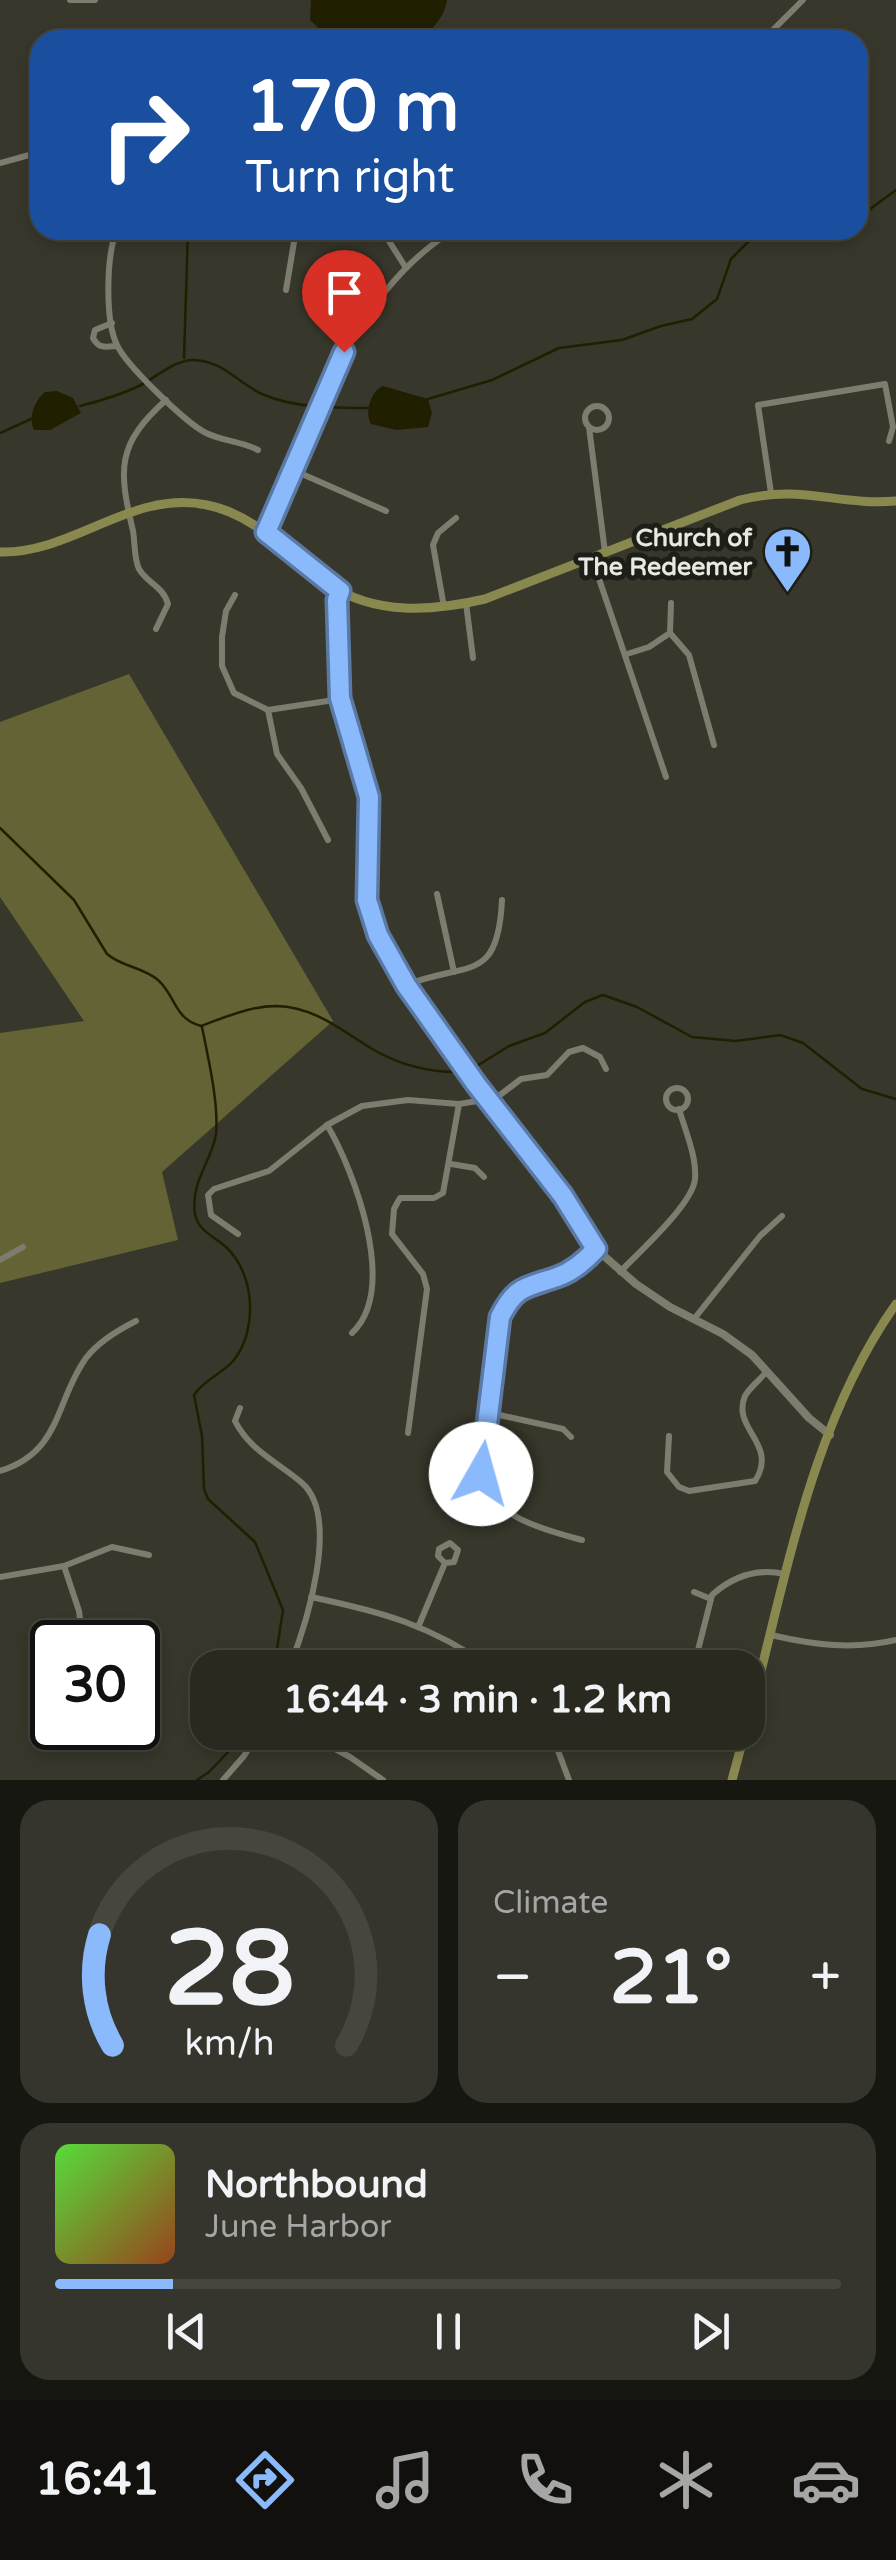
<!DOCTYPE html>
<html lang="en">
<head>
<meta charset="utf-8">
<style>
  :root { --surface:#2a2920; --page:#36352d; --text:#f1f3f6; --muted:#a5a6a5; --line:#46453e; --accent:#8bbafc }
  body { margin:0; font-family:"Varela Round",sans-serif; background:var(--page); color:var(--text); height:100vh; display:flex; flex-direction:column; font-size:38px; white-space:nowrap }
  * { box-sizing:border-box; margin:0 }
  p { font-size:32px; color:var(--muted) }
  .icon { flex:none; width:55px; height:55px; fill:none; stroke:currentColor; stroke-width:2; stroke-linecap:round; stroke-linejoin:round }
  .map { position:relative; height:1780px; overflow:hidden }
  .panel { display:flex; flex-direction:column; gap:20px; padding:20px; background:#171712; flex:1 }
  .panel>* { flex:none }
  .guide { position:absolute; left:30px; top:30px; width:838px; height:210px; border-radius:30px; box-shadow:0 5px 15px #0003,0 0 0 2px var(--line); background:#1a4fa0; color:#fff; overflow:hidden }
  .speed { position:absolute; left:30px; top:1620px; display:flex; gap:20px; font-size:50px; font-weight:700; text-align:center }
  .speed>* { display:grid; place-content:center; width:130px; height:130px; border-radius:50%; background:var(--surface); box-shadow:0 5px 15px #0003,0 0 0 2px var(--line); line-height:1 }
  .speed .limit { border:5px solid #111; border-radius:15px; background:#fff; color:#111 }
  .pin { position:absolute; display:grid; place-items:center; width:85px; height:85px; color:#fff; margin:-102px -42px; border-radius:50% 50% 50% 0; rotate:-45deg; box-shadow:0 0 10px #0007 }
  .pin .icon { rotate:45deg }
  .me { position:absolute; width:110px; margin:-55px; rotate:7deg; stroke-linejoin:round; filter:drop-shadow(0 0 8px #0008) }
  .turn { display:flex; align-items:center; gap:35px; height:210px; padding:0 50px; font-size:45px }
  .turn .icon { width:130px; height:130px; stroke-width:2.5 }
  .turn b { display:block; font-size:70px; line-height:85px }
  .big { font-size:75px; font-weight:700; line-height:1.1 }
  .panel .card { flex:1; display:flex; flex-direction:column; justify-content:center; gap:15px; min-width:0; padding:0 35px; border-radius:30px; background:var(--page) }
  .panel .dial { align-items:center; gap:0 }
  .dial svg { height:260px; overflow:visible; fill:none; stroke:var(--line); stroke-width:7; stroke-linecap:round; text-anchor:middle }
  .dial text { fill:var(--text); stroke:none }
  .song { display:flex; align-items:center; gap:30px }
  .cover { width:120px; height:120px; border-radius:15px; background:linear-gradient(135deg,hsl(110 70% 55%),hsl(20 70% 35%)) }
  .played { height:10px; border-radius:5px; background:linear-gradient(90deg,var(--accent) 15%,var(--line) 15%) }
  .keys { display:flex; justify-content:space-around; direction:ltr }
  .heat { display:flex; justify-content:space-between; align-items:center; font-size:55px; direction:ltr }
  .panel .tiles { flex:1; display:grid; gap:20px; grid-template-columns:1fr 1fr }
  .card:last-child { grid-column:span 2 }
  .trip { position:absolute; left:190px; top:1650px; width:575px; height:100px; border-radius:30px; background:var(--surface); box-shadow:0 5px 15px #0003,0 0 0 2px var(--line); font-weight:700; line-height:100px; text-align:center }
  .tabs { display:flex; height:160px; justify-content:space-around; align-items:center; background:#11100d; color:var(--muted) }
  .tabs .icon { width:70px; height:70px }
  .tabs .current { color:var(--accent) }
  .tabs b { font-size:45px; color:var(--text) }
  .map>svg:first-child { display:block }
</style>
</head>
<body>
<div class="map">
<svg width="896" height="1780" viewBox="0 0 896 1780">
  <rect width="100%" height="100%" fill="#38372b"/>
  <!-- green -->
  <polygon fill="#646336" points="129,674 333,1021 162,1172 178,1240 0,1283 0,1033 84,1021 0,897 0,722"/>
  <!-- water -->
  <g fill="#201f00">
    <path d="M311,0H447C445,17 432,28 422,40H331L310,20Z"/>
    <path d="M383,386L428,399L432,413L428,427L396,430L371,424C364,412 371,391 383,386Z"/>
    <path d="M57,391L73,398L81,413L50,430H34C28,418 34,401 45,392Z"/>
  </g>
  <g fill="none" stroke-linecap="round" stroke-linejoin="round">
    <!-- stream -->
    <g stroke="#201f00" stroke-width="2.5">
      <polyline points="858,218 896,190"/>
      <polyline points="184,358 188,230"/>
      <polyline points="428,399 492,380 559,348 622,340 661,326 692,319 717,299 731,259 753,237 762,232 794,235 825,230"/>
      <path d="M80,406C100,401 120,395 139,386C155,378 176,359 194,360C226,362 237,383 262,394C293,408 336,408 370,408"/>
      <polyline points="0,433 31,419"/>
      <path d="M0,828L74,900L107,954C122,967 143,967 158,980C176,996 174,1019 201,1026C225,1017 251,1006 276,1006C316,1007 342,1031 374,1050C402,1066 433,1073 464,1072"/>
      <path d="M202,1027C208,1057 219,1104 216,1134C212,1161 190,1182 195,1214C198,1231 215,1237 226,1247C255,1274 258,1329 234,1360C222,1374 205,1379 194,1395L202,1436L204,1489L208,1499L255,1542L283,1610L274,1668"/>
      <polyline points="472,1069 509,1046 545,1033 585,1002 603,995 637,1007 692,1037 736,1041 780,1035 803,1043 862,1089 896,1099"/>
      <polyline points="197,1780 209,1772 247,1732"/>
    </g>
    <!-- minor -->
    <g stroke="#7d7d6f" stroke-width="6">
      <polyline points="70,0 95,0"/>
      <polyline points="763,40 803,0"/>
      <polyline points="0,163 40,152"/>
      <path d="M117,230C106,255 105,321 117,345C126,365 186,423 206,433C222,441 241,441 258,450"/>
      <polyline points="382,230 406,268"/>
      <polyline points="286,290 296,230"/>
      <path d="M112,323L95,330L93,338C99,349 105,347 117,346"/>
      <circle cx="597" cy="418" r="12"/>
      <polyline points="589,427 605,552"/>
      <polyline points="293,470 386,511"/>
      <polyline points="771,493 758,405 885,384 893,427 889,441"/>
      <path d="M266,532C310,427 351,292 454,230"/>
      <polyline points="592,558 666,777"/>
      <polyline points="235,595 226,611 222,637 222,666 234,693 268,710 341,699"/>
      <polyline points="466,603 473,658"/>
      <polyline points="444,607 433,545 438,533 456,518"/>
      <path d="M156,629L168,604C163,586 147,583 139,569C134,559 135,542 133,531C118,468 117,444 166,400"/>
      <polyline points="670,633 689,655 714,745"/>
      <polyline points="670,633 671,603"/>
      <polyline points="627,654 649,647 670,633"/>
      <polyline points="268,710 277,754 301,788 328,840"/>
      <polyline points="437,894 454,972"/>
      <path d="M406,985C468,961 498,984 502,900"/>
      <circle cx="677" cy="1099" r="11"/>
      <path d="M327,1125C354,1170 399,1289 352,1333"/>
      <polyline points="451,1164 475,1168 484,1177"/>
      <polyline points="238,1234 211,1215 208,1195 214,1189 269,1171 327,1125 362,1106 408,1100 459,1104 496,1098 521,1079 547,1075 569,1052 583,1048 600,1057 606,1069"/>
      <polyline points="0,1260 23,1247"/>
      <path d="M620,1272C638,1253 693,1204 695,1179C697,1157 685,1130 679,1109"/>
      <polyline points="694,1319 760,1236 782,1216"/>
      <path d="M240,1408L235,1421C250,1451 278,1462 302,1483C341,1517 306,1626 289,1668"/>
      <polyline points="490,1413 563,1429 571,1437"/>
      <polyline points="408,1433 427,1289 423,1274 392,1234 394,1209 400,1198 434,1198 443,1193 459,1104"/>
      <path d="M669,1436L667,1472L679,1487L689,1491L755,1481C779,1444 731,1429 745,1396C750,1387 760,1380 767,1371"/>
      <path d="M0,1471C62,1452 55,1401 86,1358C99,1341 118,1330 136,1321"/>
      <path d="M582,1540C545,1530 490,1517 481,1474L500,1317C516,1285 526,1288 557,1277C572,1272 585,1261 596,1249"/>
      <polyline points="64,1566 79,1611 83,1642"/>
      <polyline points="0,1577 64,1566 112,1547 149,1555"/>
      <polyline points="694,1592 711,1599"/>
      <path d="M311,1597C383,1612 430,1625 492,1668"/>
      <polyline points="419,1625 445,1563 454,1562 458,1550 450,1543 439,1549 438,1556 445,1563"/>
      <path d="M771,1635C814,1645 853,1650 896,1640"/>
      <path d="M694,1666L712,1595C733,1576 757,1568 785,1574"/>
      <polyline points="541,1668 559,1653 582,1651"/>
      <polyline points="304,1732 350,1757 383,1780"/>
      <polyline points="551,1732 569,1780"/>
      <polyline points="223,1780 244,1756 259,1732"/>
    </g>
    <!-- tertiary -->
    <polyline stroke="#7d7d6f" stroke-width="8" points="341,591 337,600 341,699 364,775 371,809 367,900 378,935 406,985 477,1084 563,1195 596,1249 636,1284 670,1307 723,1334 752,1355 809,1418 830,1435"/>
    <!-- secondary -->
    <g stroke="#89884f" stroke-width="9">
      <path d="M0,552C73,554 132,489 207,505C258,515 289,557 329,584C375,616 434,611 485,599L740,500C801,484 839,506 896,501"/>
      <path d="M748,1722C785,1583 811,1423 896,1304"/>
      <polyline points="732,1780 745,1732"/>
    </g>
  </g>
  <g fill="none" stroke-linecap="round" stroke-linejoin="round">
    <defs>
      <path id="route" d="M344,352L266,532L340,591L337,600L340,698L369,797L367,900L378,935L406,985L476,1084L563,1196L596,1249C585,1261 572,1272 557,1277C526,1288 516,1285 500,1317L481,1474"/>
    </defs>
    <!-- route casing -->
    <use href="#route" stroke="#5a79a4" stroke-width="25"/>
    <!-- route -->
    <use href="#route" stroke="#8bbafc" stroke-width="18"/>
  </g>
  <!-- icons -->
  <defs>
    <symbol id="church-pin" viewBox="-11 -11 22 30"><path d="M0 17L-7.5 6A9.5 9.5 0 1 1 7.5 6Z" fill="#8bbafc" stroke="#1e1e19"/><path d="M-1.2-6h2.4v3.5h3.3v2.4h-3.3V6h-2.4V-.1h-3.3v-2.4h3.3Z" fill="#111"/></symbol>
  </defs>
  <g fill-rule="evenodd">
    <use href="#church-pin" x="760" y="524" width="55" height="75"/>
  </g>
  <g text-anchor="middle" dominant-baseline="central" stroke-width="10" stroke-linejoin="round" paint-order="stroke">
    <!-- poi labels -->
    <g font-size="25" font-weight="bold" fill="#e9e9e1" stroke="#1e1e19" text-anchor="end">
      <text x="752" y="538">Church of<tspan x="752" dy="29">The Redeemer</tspan></text>
    </g>
  </g>
</svg>
<div class="speed"><div class="limit">30</div></div>
<div class="pin" style="left:344px;top:352px;background:#d93025"><svg class="icon" aria-label="arrive" viewBox="0 0 24 24"><path d="M6 21V4h12l-3 4 3 4H6"/></svg></div>
<svg class="me" style="left:481px;top:1474px" viewBox="-20 -20 40 40"><circle r="19" fill="#fff"/><path d="M0-13L10 11 0 6-10 11z" fill="#8bbafc"/></svg>
<div class="trip">16:44 · 3 min · 1.2 km</div>
<div class="guide">
<div class="turn"><svg class="icon" aria-label="right" viewBox="0 0 24 24"><path d="M7 20v-9h11M14 6l5 5-5 5"/></svg><div><b>170 m</b>Turn right</div></div>
</div>
</div>
<section class="panel">
<div class="tiles">
<div class="card dial"><svg viewBox="0 0 100 80">
<path d="M14 69A42 42 0 1 1 86 69"/>
<path d="M14 69A42 42 0 0 1 10 35" stroke="#8bbafc"/>
<text x="50" y="56" font-size="32" font-weight="700">28</text>
<text x="50" y="72" font-size="11">km/h</text>
</svg></div>
<div class="card"><p>Climate</p>
<div class="heat"><a>−</a><b class="big">21°</b><a>+</a></div>
</div>
<div class="card">
<div class="song"><i class="cover"></i><div><b>Northbound</b><p>June Harbor</p></div></div>
<div class="played"></div>
<div class="keys"><svg class="icon" aria-label="previous" viewBox="0 0 24 24"><path d="M18 5L8 12l10 7zM5 5v14"/></svg><svg class="icon" aria-label="pause" viewBox="0 0 24 24"><path d="M8 5v14M16 5v14"/></svg><svg class="icon" aria-label="next" viewBox="0 0 24 24"><path d="M6 5l10 7-10 7zM19 5v14"/></svg></div>
</div>
</div>
</section>
<nav class="tabs">
<b>16:41</b>
<svg class="icon current" aria-label="directions" viewBox="0 0 24 24"><path d="M12 3l9 9-9 9-9-9zM9 14v-3h6M13 9l2 2-2 2"/></svg>
<svg class="icon" aria-label="music" viewBox="0 0 24 24"><path d="M9 18V5l10-2v13"/><circle cx="6" cy="18" r="3"/><circle cx="16" cy="16" r="3"/></svg>
<svg class="icon" aria-label="phone" viewBox="0 0 24 24"><path d="M5 4h4l2 5-3 2q2 4 5 5l2-3 5 2v4C11 20 4 13 5 4z"/></svg>
<svg class="icon" aria-label="climate" viewBox="0 0 24 24"><path d="M12 3v18M4 7l16 10M4 17L20 7"/></svg>
<svg class="icon" aria-label="car" viewBox="0 0 24 24"><path d="M5 17H2v-5l4-1 3-4h7l3 4 3 1v5h-3M9 17h6M6 11h13"/><circle cx="7" cy="17" r="2"/><circle cx="17" cy="17" r="2"/></svg>
</nav>
</body>
</html>
